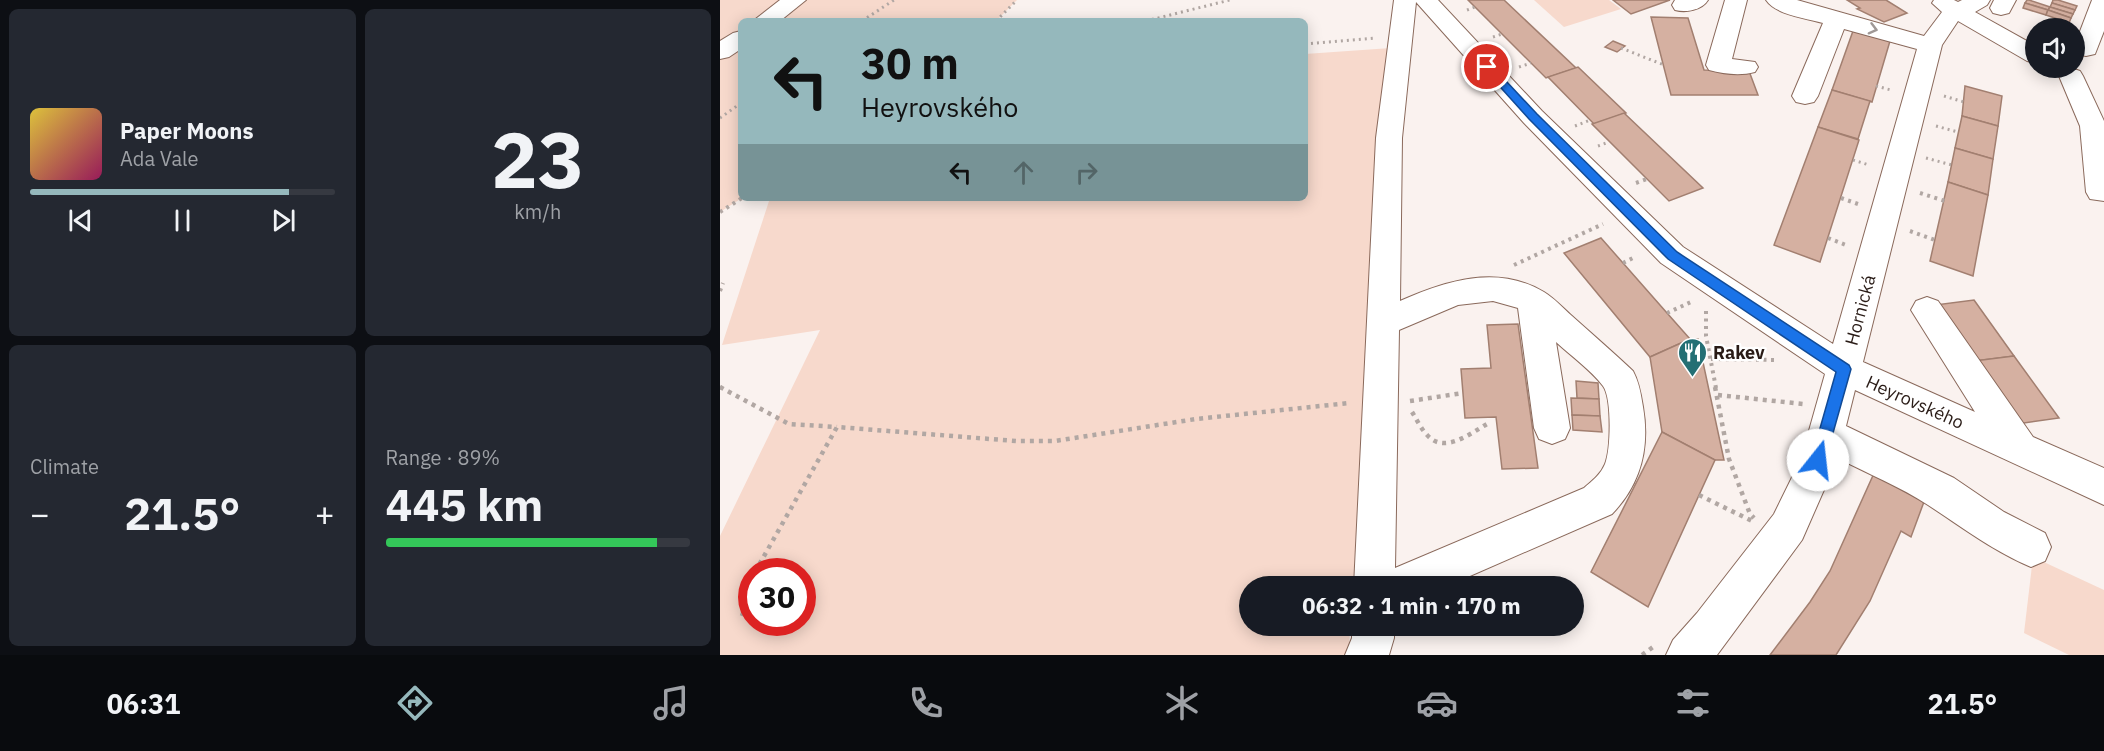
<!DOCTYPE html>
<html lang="en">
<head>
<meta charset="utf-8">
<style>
  :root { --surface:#171b24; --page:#242831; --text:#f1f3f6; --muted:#9ea1a6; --line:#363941; --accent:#95b8bc }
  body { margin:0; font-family:"IBM Plex Sans",sans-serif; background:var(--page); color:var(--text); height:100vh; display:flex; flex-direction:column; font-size:22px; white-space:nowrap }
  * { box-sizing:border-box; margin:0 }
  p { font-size:20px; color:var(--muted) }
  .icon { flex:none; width:33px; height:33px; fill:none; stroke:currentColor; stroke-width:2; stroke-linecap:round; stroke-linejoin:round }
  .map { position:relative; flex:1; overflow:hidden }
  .side { display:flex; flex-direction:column; gap:9px; padding:9px; background:#0d0f14; width:720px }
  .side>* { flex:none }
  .guide { position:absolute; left:18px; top:18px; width:570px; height:183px; border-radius:9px; box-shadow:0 3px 15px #0003; background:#95b8bc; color:#111; overflow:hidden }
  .tools { position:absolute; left:1305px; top:18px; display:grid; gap:12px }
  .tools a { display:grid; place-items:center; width:60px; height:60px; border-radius:50%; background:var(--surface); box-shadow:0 3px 15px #0003; font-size:30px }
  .speed { position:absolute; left:18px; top:558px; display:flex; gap:12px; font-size:30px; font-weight:700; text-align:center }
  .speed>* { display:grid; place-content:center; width:78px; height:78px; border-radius:50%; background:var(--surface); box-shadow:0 3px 15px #0003; line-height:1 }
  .speed .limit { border:9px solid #d22; background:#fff; color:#111 }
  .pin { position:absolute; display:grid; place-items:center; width:51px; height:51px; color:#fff; margin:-26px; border:3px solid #fff; border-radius:50%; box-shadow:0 2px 6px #0007 }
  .me { position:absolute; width:66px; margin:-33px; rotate:16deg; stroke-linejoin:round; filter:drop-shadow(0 0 4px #0008) }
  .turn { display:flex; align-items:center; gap:21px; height:126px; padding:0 24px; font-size:27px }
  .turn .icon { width:78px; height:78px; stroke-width:2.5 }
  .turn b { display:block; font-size:42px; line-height:51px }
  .lanes { display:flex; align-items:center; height:57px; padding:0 24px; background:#0003; justify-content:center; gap:30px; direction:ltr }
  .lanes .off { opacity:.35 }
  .big { font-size:45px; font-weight:700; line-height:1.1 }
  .side .tile { flex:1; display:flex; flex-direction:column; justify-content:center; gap:9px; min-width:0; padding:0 21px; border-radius:9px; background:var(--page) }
  .side .dial { align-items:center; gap:0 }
  .dial b { font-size:78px; line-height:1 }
  .song { display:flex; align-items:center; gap:18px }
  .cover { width:72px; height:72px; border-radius:9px; background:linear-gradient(135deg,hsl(50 70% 55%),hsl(330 70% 35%)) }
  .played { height:6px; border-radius:3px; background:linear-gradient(90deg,var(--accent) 85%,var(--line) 85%) }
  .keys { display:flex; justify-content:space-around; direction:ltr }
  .heat { display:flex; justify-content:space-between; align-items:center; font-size:33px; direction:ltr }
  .charge { height:9px; border-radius:4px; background:linear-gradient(90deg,#34c759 89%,var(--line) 0) }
  .side .tiles { flex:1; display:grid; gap:9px; grid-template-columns:repeat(2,1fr) }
  .trip { position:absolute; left:519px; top:576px; width:345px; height:60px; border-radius:30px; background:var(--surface); box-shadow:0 3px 15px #0003; font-weight:700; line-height:60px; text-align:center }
  .tab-bar { display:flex; height:96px; justify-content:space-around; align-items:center; background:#090b0e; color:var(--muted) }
  .tab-bar .icon { width:42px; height:42px }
  .tab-bar .on { color:var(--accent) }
  .tab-bar b { font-size:27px; color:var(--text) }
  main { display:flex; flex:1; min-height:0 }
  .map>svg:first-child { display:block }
</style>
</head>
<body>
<main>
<section class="side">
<div class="tiles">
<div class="tile">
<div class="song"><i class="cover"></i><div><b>Paper Moons</b><p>Ada Vale</p></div></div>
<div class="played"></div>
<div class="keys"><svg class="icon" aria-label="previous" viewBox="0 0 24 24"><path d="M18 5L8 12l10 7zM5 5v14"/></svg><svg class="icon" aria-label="pause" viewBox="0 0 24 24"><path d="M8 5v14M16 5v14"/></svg><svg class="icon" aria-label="next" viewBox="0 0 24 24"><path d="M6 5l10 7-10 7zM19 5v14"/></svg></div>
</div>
<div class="tile dial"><b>23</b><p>km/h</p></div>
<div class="tile"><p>Climate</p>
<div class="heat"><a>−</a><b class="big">21.5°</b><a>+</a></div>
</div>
<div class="tile"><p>Range · 89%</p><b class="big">445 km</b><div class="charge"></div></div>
</div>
</section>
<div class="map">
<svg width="1384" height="655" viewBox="0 0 1384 655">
  <rect width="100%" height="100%" fill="#faf2ef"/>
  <!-- green -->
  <g fill="#f7d9cc" fill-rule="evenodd">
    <polygon points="0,0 297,0 276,21 21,21 22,198 0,212"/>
    <polygon points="814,0 889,0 901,9 844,27"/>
    <path d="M671,48L659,132L633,586H530V626H630L629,655H0V536L100,330L2,345L50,198H585V54ZM32,572H82V622H32Z"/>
    <polygon points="1313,557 1384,590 1384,655 1349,655 1304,633"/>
  </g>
  <!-- building -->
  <g fill="#d5b0a1" stroke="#a27f70" stroke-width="1.5">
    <polygon points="748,0 784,0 856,68 826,78"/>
    <polygon points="893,0 950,0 911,14"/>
    <polygon points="1127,0 1166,0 1187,13 1164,22 1137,9 1140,8"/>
    <polygon points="1307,0 1309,0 1330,7 1328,10 1305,3"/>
    <polygon points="1333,0 1338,0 1357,6 1355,10 1332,3"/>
    <polygon points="1305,3 1328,10 1326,15 1303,8"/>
    <polygon points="1332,3 1355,10 1353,14 1330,7"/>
    <polygon points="1330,7 1353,14 1351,18 1328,10"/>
    <polygon points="1328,10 1351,18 1349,23 1326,15"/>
    <polygon points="931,17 968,18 984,70 1029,71 1038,95 951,95"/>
    <polygon points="1133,31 1170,41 1152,102 1112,90"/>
    <polygon points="893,41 905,46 897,52 885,47"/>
    <polygon points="858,67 906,113 874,124 828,77"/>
    <polygon points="1245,86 1282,96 1278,126 1242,116"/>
    <polygon points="1112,90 1150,101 1138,139 1098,127"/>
    <polygon points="904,113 983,188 949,201 872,124"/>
    <polygon points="1242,116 1278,126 1273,159 1235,148"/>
    <polygon points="1098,127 1139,140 1100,262 1054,245"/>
    <polygon points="1235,148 1273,159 1268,195 1228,182"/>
    <polygon points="1228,182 1268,195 1253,276 1210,261"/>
    <polygon points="881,238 947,313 970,339 930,357 844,253"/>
    <polygon points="1254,300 1294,356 1254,361 1215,305"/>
    <polygon points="798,324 818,468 782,469 776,417 745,418 741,369 771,368 767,325"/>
    <polygon points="970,339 978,339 1004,460 995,460 942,432 930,357"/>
    <polygon points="1294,356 1339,418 1297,424 1254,361"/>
    <polygon points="856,381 878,383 879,399 857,398"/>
    <polygon points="851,398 879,399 880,416 852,415"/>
    <polygon points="852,415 880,416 882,432 853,430"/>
    <polygon points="942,432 995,460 928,607 871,572"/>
    <polygon points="1155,471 1205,499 1191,537 1181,531 1150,601 1116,655 1050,655 1090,602 1110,571"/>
  </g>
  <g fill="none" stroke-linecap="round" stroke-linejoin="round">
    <defs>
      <g id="minor">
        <polygon points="60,0 86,0 60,21 33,21"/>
        <path d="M674,0H718L822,111L963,247L1113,344L1197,49L1124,29L1098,96L1094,102L1085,104L1076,102L1072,96L1103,23C1086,18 1056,15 1046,0H1077L1204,36L1222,12L1212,3L1214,0H1234L1238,2L1242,0H1270L1267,5L1255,12L1316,46V63L1307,61L1238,21L1222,45L1143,362L1255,412L1191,310L1196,301L1207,297L1218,301L1313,437L1384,468V505L1135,390L1126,426L1234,478L1284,512L1325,533L1331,547L1325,561L1311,567C1273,551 1242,527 1208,505C1181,487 1148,474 1118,458L1082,540L997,655H946L953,640L977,613L1054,514L1081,459L1105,374L941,263L804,123L696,2L682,138L680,301C725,281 777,264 824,292C834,298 843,308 852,316C872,334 893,352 913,371C919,382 921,394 923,407C930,448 921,484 892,514L727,586H634L656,138ZM773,301L798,308L814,428L819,439L832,444L845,439L850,428L836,342C851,356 871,370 883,386C892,398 891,449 885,464C881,474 872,481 864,488L675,568L679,330L738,305Z"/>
        <path d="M955,0H988C982,10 966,13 955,10L952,5Z"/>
        <path d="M1005,0H1027L1012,59L1035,62L1038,67L1035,72C1020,76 1004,74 989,70L986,65Z"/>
        <polygon points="1274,0 1296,0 1289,13 1281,15 1273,13 1270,8"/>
        <polygon points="1372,0 1384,0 1384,31 1375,54 1366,56 1357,54 1354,47"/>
        <polygon points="21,31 21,49 9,57 0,59 0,41 13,33"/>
        <polygon points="1351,68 1360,71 1363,76 1384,121 1384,201 1370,199 1366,192 1360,126 1339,76 1342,71"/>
        <polygon points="632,626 674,626 674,638 669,655 625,655 632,638"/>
      </g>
    </defs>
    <!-- minor casing -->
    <use href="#minor" stroke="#8a695b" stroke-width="2"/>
    <!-- path-far2 -->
    <g stroke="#b1a7a3" stroke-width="3" stroke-dasharray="2 4" stroke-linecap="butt">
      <polyline points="747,10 755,7"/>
      <polyline points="142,21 174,0"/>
      <polyline points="276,21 297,0"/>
      <polyline points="426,21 510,0"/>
      <polyline points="773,37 782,34"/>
      <polyline points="585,44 656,38"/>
      <polyline points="901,48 944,65"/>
      <polyline points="799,67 811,63"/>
      <polyline points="1156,86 1171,90"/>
      <polyline points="1224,96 1244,102"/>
      <polyline points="0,118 21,103"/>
      <polyline points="855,126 870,120"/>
      <polyline points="1216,126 1238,132"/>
      <polyline points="878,146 889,142"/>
      <polyline points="1206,158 1232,165"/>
      <polyline points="1133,160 1149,165"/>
    </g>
    <!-- path-far1 -->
    <g stroke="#b1a7a3" stroke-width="4" stroke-dasharray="3 4.5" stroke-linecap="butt">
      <polyline points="916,183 927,179"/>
      <polyline points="1200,193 1225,201"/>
      <polyline points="1121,198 1138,204"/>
      <polyline points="0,212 22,198"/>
      <polyline points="1190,231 1215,240"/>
      <polyline points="1108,238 1126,245"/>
      <polyline points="903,263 915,257"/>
      <polyline points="794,265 883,224"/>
      <polyline points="0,291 3,283"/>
      <polyline points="986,311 986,336 996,388"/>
      <polyline points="947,313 973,301"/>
      <polyline points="991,359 1056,360"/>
      <polyline points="0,387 2,388"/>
    </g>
    <!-- path -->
    <g stroke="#b1a7a3" stroke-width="4.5" stroke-dasharray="4 5" stroke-linecap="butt">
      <polyline points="0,387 69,424 117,427"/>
      <polyline points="995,387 1009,459 1030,514 1034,518"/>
      <polyline points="998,395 1083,404"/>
      <polyline points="690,401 743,393"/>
      <path d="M692,412C697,420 701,429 708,436C725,454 751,433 767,424"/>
      <polyline points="979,495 1032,521"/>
      <polyline points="35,572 117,427 296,441 335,441 476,419 629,403"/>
      <polyline points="22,616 32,585"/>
      <polyline points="922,655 933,647"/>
    </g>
    <!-- minor -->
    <use href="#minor" fill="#fff" fill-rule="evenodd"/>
  </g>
  <!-- one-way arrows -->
  <defs><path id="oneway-chevron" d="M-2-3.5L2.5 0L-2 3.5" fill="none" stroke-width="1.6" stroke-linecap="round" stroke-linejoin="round" transform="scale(1.5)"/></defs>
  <use stroke="#9f9896" href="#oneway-chevron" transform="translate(1153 29) rotate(15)"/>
  <!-- route -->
  <polygon fill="#1a73e8" stroke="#114b97" stroke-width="1.5" points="767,64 771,65 817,114 957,252 1129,365 1131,369 1104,465 1098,468 1093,465 1091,460 1116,372 948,259 809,119 764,69 762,67"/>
  <!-- icons -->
  <defs>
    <symbol id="restaurant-pin" viewBox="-11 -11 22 30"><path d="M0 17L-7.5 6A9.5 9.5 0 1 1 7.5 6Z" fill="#246f74" stroke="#fff"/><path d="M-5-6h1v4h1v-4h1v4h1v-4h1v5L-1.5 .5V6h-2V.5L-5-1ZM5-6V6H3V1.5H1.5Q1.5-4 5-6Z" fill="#fff"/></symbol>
  </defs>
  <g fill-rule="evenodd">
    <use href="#restaurant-pin" x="956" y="336" width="33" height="45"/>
  </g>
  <g text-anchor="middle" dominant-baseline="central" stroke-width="4.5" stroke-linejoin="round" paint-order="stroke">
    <!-- street labels -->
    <g font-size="18" fill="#291b16" stroke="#fff">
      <text transform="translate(1140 310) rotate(-75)">Hornická</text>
      <text transform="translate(1195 402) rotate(24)">Heyrovského</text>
    </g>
    <!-- poi labels -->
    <g font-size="18" font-weight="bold" fill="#291b16" stroke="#fff" text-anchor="start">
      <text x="993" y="352">Rakev</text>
    </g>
  </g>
</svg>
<div class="tools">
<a><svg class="icon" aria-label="sound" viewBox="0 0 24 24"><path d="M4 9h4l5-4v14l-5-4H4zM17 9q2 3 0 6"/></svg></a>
</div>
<div class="speed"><div class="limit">30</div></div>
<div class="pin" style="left:767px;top:67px;background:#d93025"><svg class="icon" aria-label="arrive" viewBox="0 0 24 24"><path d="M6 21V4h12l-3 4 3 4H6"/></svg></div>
<svg class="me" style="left:1098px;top:460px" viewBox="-20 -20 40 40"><circle r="19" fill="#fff"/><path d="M0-13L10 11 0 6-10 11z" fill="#1a73e8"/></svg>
<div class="trip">06:32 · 1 min · 170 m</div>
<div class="guide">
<div class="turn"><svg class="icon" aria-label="left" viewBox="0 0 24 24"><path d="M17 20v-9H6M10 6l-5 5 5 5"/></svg><div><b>30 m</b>Heyrovského</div></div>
<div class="lanes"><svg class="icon" aria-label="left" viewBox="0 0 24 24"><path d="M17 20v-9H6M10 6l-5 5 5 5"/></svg><svg class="icon off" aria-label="ahead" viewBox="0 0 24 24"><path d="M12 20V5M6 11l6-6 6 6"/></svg><svg class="icon off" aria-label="right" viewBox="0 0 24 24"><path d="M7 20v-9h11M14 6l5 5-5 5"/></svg></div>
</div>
</div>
</main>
<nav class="tab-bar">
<b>06:31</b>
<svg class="icon on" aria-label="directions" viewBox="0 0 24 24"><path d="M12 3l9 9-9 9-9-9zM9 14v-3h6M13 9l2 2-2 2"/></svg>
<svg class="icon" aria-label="music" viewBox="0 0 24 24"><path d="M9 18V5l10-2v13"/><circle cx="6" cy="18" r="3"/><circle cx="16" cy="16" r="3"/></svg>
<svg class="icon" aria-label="phone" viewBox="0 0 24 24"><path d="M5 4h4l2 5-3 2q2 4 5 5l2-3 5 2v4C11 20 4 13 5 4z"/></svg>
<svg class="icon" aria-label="climate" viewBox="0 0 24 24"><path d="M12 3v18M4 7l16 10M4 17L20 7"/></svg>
<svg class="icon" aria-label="car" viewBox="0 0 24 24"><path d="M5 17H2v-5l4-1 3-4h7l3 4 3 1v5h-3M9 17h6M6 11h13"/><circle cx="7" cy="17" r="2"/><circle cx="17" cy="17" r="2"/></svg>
<svg class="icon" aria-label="filters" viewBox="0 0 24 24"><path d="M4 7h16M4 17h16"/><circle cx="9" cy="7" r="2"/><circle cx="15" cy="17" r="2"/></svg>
<b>21.5°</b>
</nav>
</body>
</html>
